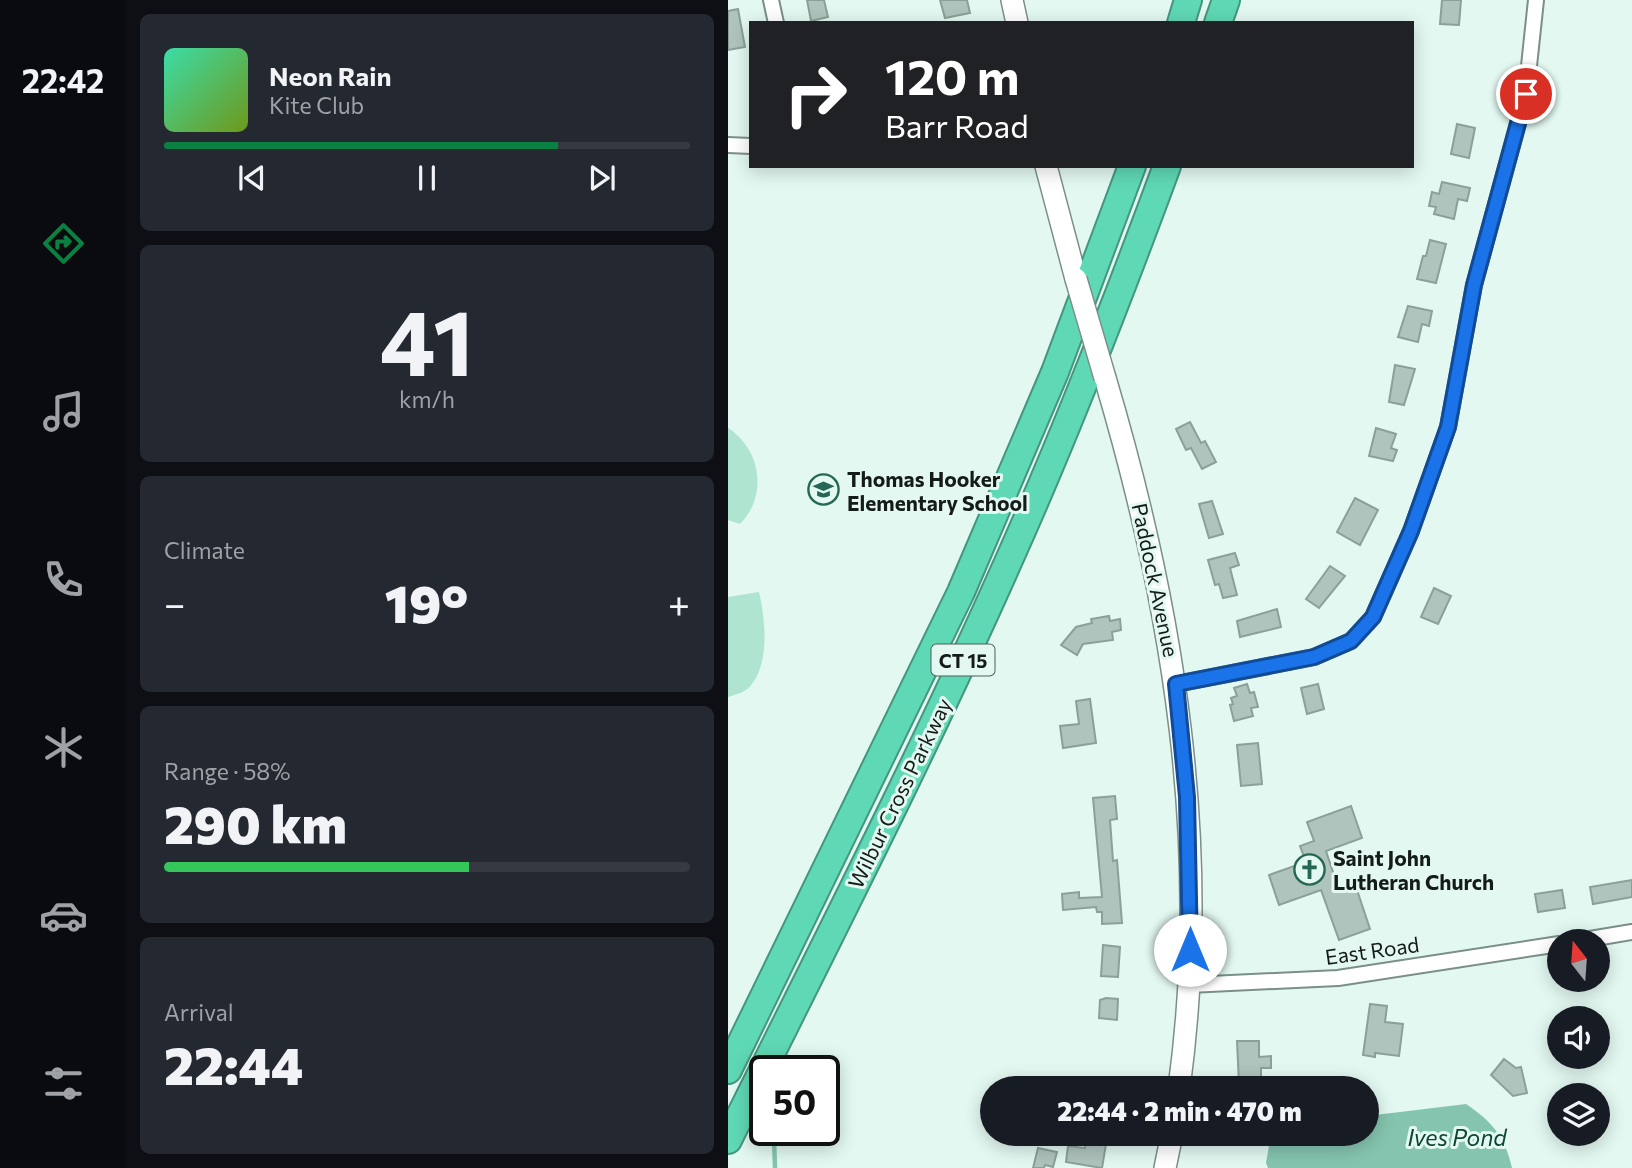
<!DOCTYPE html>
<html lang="en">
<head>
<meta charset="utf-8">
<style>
  :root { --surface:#171b24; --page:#242831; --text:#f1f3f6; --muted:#9ea1a6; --line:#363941; --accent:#0b8043 }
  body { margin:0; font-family:Commissioner,sans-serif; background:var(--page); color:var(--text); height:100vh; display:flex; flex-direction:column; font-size:26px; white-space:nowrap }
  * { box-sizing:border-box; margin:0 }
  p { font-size:23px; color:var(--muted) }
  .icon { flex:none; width:38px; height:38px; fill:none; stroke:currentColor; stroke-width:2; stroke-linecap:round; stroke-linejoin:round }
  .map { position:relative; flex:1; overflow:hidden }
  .details { display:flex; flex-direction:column; gap:14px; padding:14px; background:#0d0f14; width:602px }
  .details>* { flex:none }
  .banner { position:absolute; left:21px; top:21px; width:665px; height:147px; border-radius:0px; box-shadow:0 4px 18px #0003; background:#202124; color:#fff; overflow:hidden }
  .needle { width:46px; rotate:343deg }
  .buttons { position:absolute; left:819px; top:929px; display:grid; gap:14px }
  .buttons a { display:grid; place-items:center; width:63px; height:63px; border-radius:50%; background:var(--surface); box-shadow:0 4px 18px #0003; font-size:35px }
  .speed { position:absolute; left:21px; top:1055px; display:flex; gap:14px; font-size:35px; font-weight:700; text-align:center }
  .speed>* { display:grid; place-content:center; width:91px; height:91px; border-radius:50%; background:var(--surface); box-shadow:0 4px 18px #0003; line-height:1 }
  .speed .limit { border:4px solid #111; border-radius:10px; background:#fff; color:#111 }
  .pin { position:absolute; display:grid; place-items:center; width:60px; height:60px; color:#fff; margin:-30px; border:4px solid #fff; border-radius:50%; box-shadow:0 2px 7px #0007 }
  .me { position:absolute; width:77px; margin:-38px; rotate:0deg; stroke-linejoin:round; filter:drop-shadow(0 0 5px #0008) }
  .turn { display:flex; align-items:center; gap:24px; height:147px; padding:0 21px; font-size:32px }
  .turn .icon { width:91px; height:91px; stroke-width:2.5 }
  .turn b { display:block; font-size:49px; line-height:60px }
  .big { font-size:52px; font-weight:800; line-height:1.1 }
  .details .widget { flex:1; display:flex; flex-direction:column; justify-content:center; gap:10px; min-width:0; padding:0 24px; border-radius:10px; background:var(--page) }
  .details .dial { align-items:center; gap:0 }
  .dial b { font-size:91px; line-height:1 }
  .song { display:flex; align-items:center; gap:21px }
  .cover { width:84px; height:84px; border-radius:10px; background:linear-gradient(135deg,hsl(160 70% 55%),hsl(80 70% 35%)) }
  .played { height:7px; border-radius:4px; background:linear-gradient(90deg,var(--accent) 75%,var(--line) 75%) }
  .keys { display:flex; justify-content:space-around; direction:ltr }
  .heat { display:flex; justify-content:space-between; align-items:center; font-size:38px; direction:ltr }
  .charge { height:10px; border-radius:5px; background:linear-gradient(90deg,#34c759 58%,var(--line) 0) }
  .trip { position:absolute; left:252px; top:1076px; width:399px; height:70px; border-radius:35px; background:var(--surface); box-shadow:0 4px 18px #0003; font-weight:800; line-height:70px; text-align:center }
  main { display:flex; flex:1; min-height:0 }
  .tabs { display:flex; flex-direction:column; width:126px; justify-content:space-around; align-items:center; background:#090b0e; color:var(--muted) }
  .tabs .icon { width:49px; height:49px }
  .tabs .active { color:var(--accent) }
  .tabs b { font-size:32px; color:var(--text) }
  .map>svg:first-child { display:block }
</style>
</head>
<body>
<main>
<nav class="tabs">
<b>22:42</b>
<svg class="icon active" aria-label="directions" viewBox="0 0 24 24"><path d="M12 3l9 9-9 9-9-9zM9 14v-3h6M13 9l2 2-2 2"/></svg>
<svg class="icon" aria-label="music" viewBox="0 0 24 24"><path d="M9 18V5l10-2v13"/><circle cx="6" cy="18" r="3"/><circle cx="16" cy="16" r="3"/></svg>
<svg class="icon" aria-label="phone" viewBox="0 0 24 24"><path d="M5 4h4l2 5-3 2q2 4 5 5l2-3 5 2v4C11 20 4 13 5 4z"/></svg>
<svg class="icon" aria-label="climate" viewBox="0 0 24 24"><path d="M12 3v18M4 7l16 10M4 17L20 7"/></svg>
<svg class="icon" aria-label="car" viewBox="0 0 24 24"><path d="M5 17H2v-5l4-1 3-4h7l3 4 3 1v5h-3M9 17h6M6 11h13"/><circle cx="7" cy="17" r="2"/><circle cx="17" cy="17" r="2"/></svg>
<svg class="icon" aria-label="filters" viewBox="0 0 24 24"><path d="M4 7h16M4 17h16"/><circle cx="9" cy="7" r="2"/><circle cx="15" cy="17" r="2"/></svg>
</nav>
<section class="details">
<div class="widget">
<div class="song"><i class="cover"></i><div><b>Neon Rain</b><p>Kite Club</p></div></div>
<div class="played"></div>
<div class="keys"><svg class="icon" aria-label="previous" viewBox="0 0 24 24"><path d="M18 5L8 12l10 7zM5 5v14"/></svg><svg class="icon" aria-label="pause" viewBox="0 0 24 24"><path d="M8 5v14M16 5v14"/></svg><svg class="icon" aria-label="next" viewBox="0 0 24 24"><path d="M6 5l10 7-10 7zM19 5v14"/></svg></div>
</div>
<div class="widget dial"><b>41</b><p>km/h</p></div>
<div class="widget"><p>Climate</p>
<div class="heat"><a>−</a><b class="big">19°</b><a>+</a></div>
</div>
<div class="widget"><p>Range · 58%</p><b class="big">290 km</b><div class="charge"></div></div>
<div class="widget"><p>Arrival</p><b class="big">22:44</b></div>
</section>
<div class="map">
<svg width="904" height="1168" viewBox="0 0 904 1168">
  <rect width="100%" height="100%" fill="#e2f8f0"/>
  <!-- green -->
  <g fill="#afe4d1">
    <path d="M0,428C33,449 40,496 12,524L0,520Z"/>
    <path d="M31,592C37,618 42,661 24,684C19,692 9,694 0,697V597Z"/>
  </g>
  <!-- water -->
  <path fill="#85c5af" d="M738,1104C764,1122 777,1136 784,1168H540L538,1163L543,1134H639V1116Z"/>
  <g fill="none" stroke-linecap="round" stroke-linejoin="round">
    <!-- stream -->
    <polyline stroke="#85c5af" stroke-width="4.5" points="46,1138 47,1168"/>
  </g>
  <!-- building -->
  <g fill="#afc4bc" stroke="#8ba098" stroke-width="2">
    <polygon points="79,0 96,0 100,17 83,21"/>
    <polygon points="212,0 239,0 242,13 217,18"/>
    <polygon points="714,0 733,0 731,25 712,24"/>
    <polygon points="10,9 17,47 0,50 0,11"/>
    <polygon points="729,124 747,128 741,158 723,154"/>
    <polygon points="714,182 742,188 739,201 730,199 726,219 706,214 708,207 701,206 704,192 711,194"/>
    <polygon points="702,240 718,244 708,283 689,279 695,256 698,256"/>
    <polygon points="680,306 704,311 701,326 694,324 690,342 670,337"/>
    <polygon points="667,365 687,369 676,405 661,402"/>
    <polygon points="462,422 473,443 477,441 488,462 474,469 463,448 458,450 448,429"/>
    <polygon points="648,428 668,434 663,448 669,450 665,461 641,456"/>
    <polygon points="627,498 650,510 632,545 609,532"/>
    <polygon points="484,501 495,534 481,538 471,504"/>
    <polygon points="507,553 511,565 502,568 509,595 495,598 491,584 487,585 480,560"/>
    <polygon points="602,566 617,576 591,608 578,599"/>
    <polygon points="706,588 723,596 710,624 693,617"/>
    <polygon points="549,609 553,627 512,637 509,621"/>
    <polygon points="381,616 382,621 392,619 393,630 384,632 385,640 355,644 349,655 333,645 348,627 364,623 363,619"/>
    <polygon points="519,684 522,693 526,692 530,707 523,708 525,716 506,721 502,705 505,704 503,698 509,696 506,688"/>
    <polygon points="590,684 596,709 579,714 573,688"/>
    <polygon points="362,699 368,743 335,748 332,726 351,724 348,701"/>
    <polygon points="530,743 534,784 513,786 509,745"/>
    <polygon points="387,796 389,819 382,820 385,861 389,860 394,923 374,924 374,912 369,912 368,907 335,910 334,894 351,892 351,898 374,897 365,798"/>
    <polygon points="623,806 634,838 598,851 610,887 626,881 642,929 611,940 593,890 551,905 541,875 578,862 572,846 586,841 579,822"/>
    <polygon points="904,880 904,897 865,904 862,887"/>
    <polygon points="834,890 837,908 810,912 807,894"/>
    <polygon points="375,945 392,947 390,977 373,976"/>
    <polygon points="378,998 390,999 389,1020 371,1018 372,1000"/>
    <polygon points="642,1004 659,1006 657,1022 675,1024 671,1056 647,1053 647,1057 635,1055"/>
    <polygon points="509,1041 531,1041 531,1057 543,1056 543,1068 533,1068 533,1084 511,1084"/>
    <polygon points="776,1059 788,1068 793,1067 799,1093 785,1096 763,1075"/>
    <polygon points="364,1142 378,1144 374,1168 338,1162 340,1146 357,1148 357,1144 364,1144"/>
    <polygon points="310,1148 329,1152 325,1167 317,1165 316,1168 305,1168"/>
  </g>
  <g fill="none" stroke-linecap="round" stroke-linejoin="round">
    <defs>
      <g id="street">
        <polyline points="43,0 48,23"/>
        <polyline points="0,145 23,146"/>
        <polyline points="448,684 586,657 623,641 645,617 683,531 720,427 746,285 798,94 808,0"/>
        <polyline points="844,942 904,932"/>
        <polyline points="461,985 610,978 831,944"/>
      </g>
      <g id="secondary">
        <polyline points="284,0 289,23"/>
        <polyline points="318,166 348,279"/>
        <path d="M377,378C446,610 484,847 451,1088"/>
        <polyline points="437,1168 444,1134"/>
      </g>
      <g id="highway">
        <polyline points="453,23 460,0"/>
        <polyline points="490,23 498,0"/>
        <polyline points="0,1070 233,592 327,372 404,166"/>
        <path d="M0,1140C95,948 194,756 281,560C339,431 390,299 439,166"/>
      </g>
    </defs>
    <!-- street casing -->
    <use href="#street" stroke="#7b8f88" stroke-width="18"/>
    <!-- secondary casing -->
    <use href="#secondary" stroke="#7b8f88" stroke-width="24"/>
    <!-- highway casing -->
    <use href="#highway" stroke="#45967e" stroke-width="30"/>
    <!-- street -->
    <use href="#street" stroke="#fff" stroke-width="14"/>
    <!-- secondary -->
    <use href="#secondary" stroke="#fff" stroke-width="21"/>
    <!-- highway -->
    <use href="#highway" stroke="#5fd8b5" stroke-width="26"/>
    <defs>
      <polyline id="secondary-bridge" points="348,279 377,378"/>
    </defs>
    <!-- secondary-bridge casing -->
    <use href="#secondary-bridge" stroke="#7b8f88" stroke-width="24" stroke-linecap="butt"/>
    <!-- secondary-bridge -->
    <use href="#secondary-bridge" stroke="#fff" stroke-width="21"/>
  </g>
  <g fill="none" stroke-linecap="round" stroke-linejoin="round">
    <defs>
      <polyline id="route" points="462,950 459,797 448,684 586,657 623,641 645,617 683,531 720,427 746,285 798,94"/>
    </defs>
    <!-- route casing -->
    <use href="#route" stroke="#114b97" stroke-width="18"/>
    <!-- route -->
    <use href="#route" stroke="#1a73e8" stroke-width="12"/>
  </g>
  <!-- icons -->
  <defs>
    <symbol id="school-ring" viewBox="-11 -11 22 22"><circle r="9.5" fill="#e2f8f0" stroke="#266654" stroke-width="1.5"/><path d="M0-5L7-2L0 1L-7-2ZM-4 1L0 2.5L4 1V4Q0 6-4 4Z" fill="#266654"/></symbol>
    <symbol id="church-ring" viewBox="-11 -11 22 22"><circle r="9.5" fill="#e2f8f0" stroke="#266654" stroke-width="1.5"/><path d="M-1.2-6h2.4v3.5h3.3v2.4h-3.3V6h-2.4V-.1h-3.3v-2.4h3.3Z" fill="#266654"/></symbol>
  </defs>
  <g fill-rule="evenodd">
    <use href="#school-ring" x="78" y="472" width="35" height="35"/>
    <use href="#church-ring" x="564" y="852" width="35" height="35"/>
  </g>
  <g text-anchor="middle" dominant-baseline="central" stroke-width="6" stroke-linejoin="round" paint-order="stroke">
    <!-- shield labels -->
    <rect fill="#e2f8f0" stroke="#525d5a" stroke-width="2" x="203.5" y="644.5" width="63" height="31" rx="5"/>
    <g font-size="19" font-weight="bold" fill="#141b19">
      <text x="235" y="660">CT 15</text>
    </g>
    <!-- poi labels -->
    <g font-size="21" font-weight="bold" fill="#141b19" stroke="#e2f8f0" text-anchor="start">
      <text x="119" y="478">Thomas Hooker<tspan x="119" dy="24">Elementary School</tspan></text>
      <text x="605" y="857">Saint John<tspan x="605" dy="24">Lutheran Church</tspan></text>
    </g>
    <!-- street labels -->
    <g font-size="21" fill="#141b19" stroke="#e2f8f0">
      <text transform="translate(428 580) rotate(78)">Paddock Avenue</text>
      <text transform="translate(171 793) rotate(-64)">Wilbur Cross Parkway</text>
      <text transform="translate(644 950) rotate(-8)">East Road</text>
    </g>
    <!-- water labels -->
    <g font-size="23" font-style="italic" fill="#0d4436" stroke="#e2f8f0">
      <text x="729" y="1137">Ives Pond</text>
    </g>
  </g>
</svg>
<div class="buttons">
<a><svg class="needle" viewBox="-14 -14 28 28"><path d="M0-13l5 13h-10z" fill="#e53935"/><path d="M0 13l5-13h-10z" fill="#9ea1a6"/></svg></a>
<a><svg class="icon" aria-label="sound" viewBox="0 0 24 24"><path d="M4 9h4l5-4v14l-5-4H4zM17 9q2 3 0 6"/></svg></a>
<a><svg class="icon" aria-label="layers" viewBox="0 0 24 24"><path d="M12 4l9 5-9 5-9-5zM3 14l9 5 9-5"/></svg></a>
</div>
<div class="speed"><div class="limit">50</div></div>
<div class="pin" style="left:798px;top:94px;background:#d93025"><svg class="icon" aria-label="arrive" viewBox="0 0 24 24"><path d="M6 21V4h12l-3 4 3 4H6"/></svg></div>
<svg class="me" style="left:462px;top:950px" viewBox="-20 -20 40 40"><circle r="19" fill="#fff"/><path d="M0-13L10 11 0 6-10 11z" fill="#1a73e8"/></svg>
<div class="trip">22:44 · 2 min · 470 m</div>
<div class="banner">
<div class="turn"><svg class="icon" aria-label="right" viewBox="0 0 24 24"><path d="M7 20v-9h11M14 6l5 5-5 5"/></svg><div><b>120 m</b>Barr Road</div></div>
</div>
</div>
</main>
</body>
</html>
